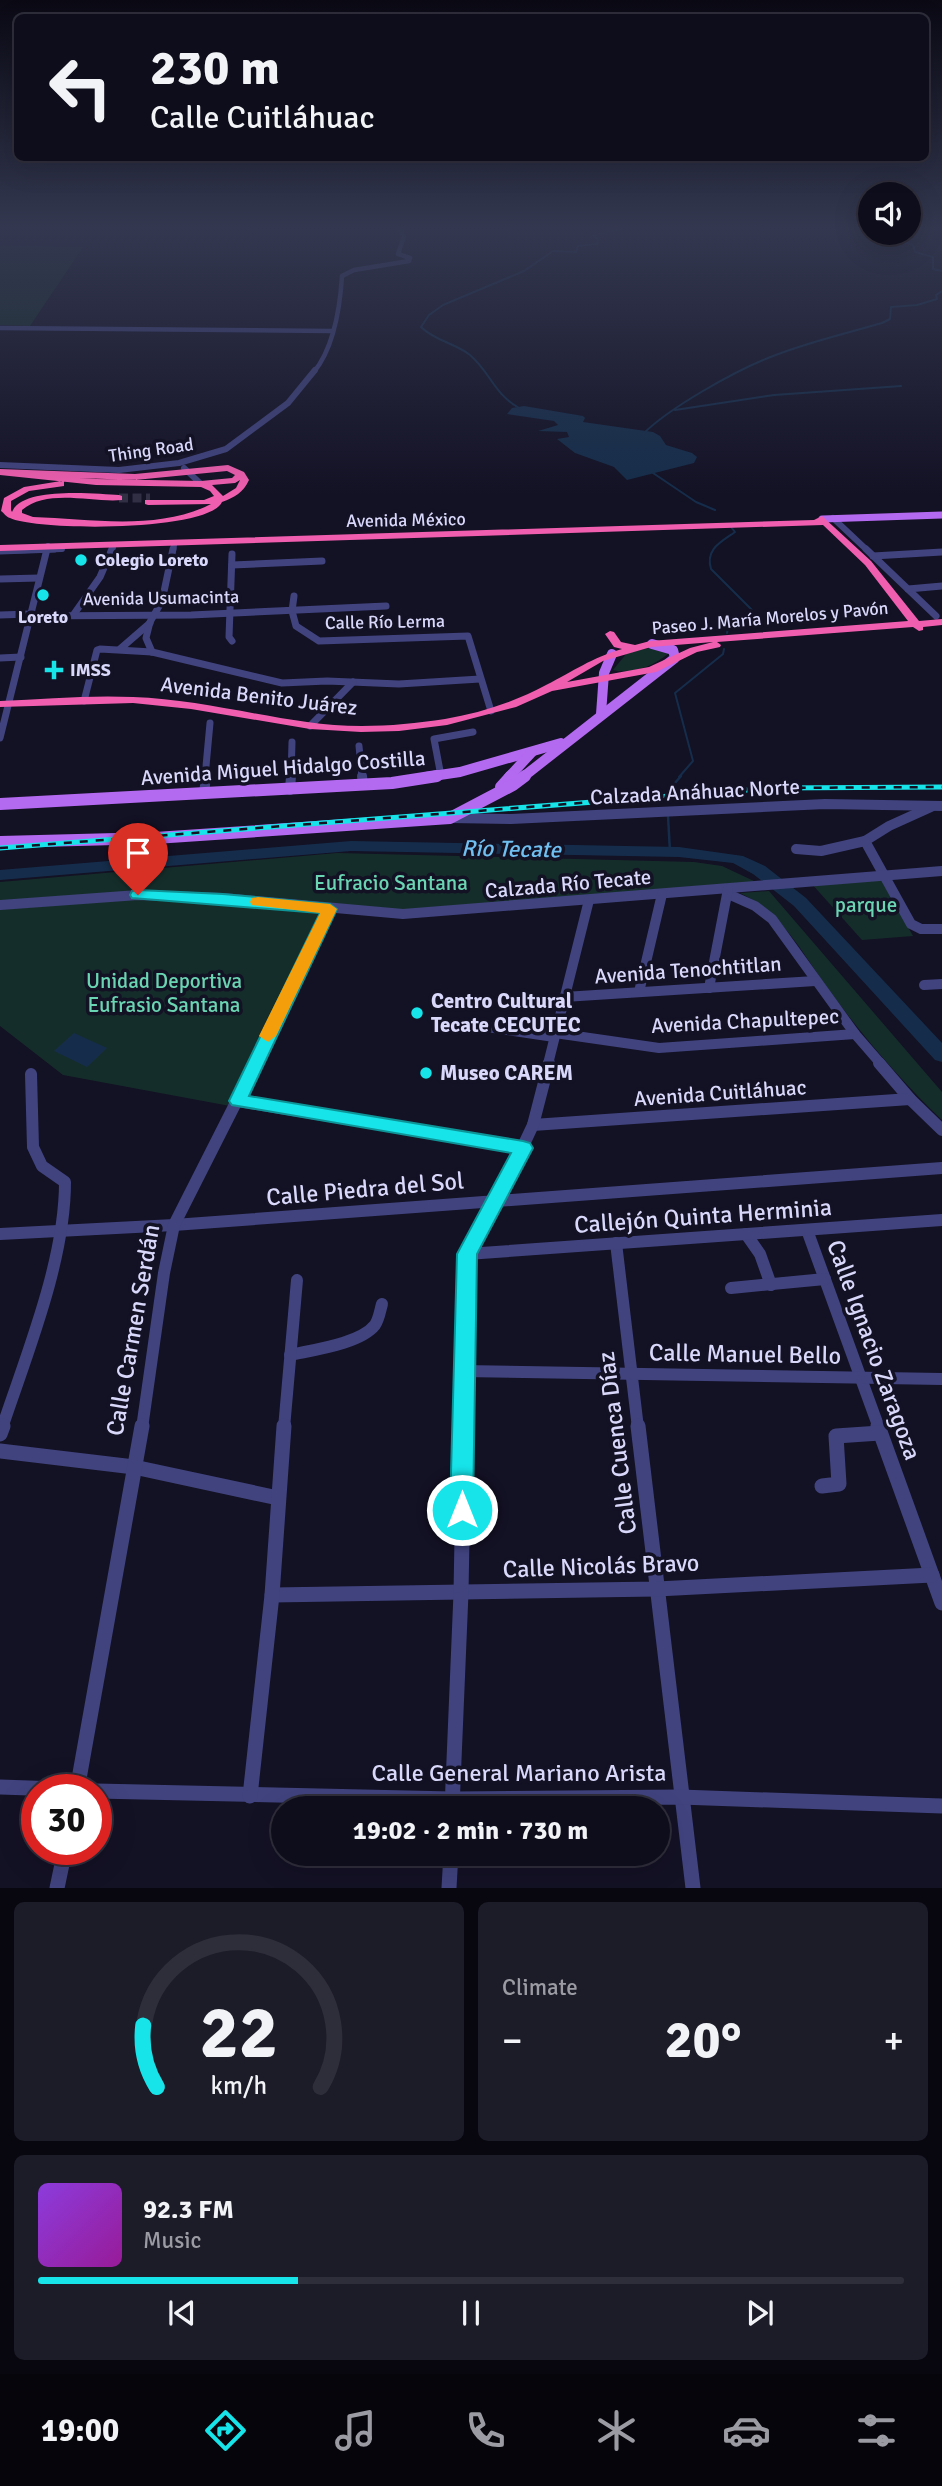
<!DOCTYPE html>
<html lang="en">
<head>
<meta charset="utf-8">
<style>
  :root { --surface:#0e0d1b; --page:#1c1b28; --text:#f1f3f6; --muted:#9b9ca3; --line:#2e2d3a; --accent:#16e4e9 }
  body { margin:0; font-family:Signika,sans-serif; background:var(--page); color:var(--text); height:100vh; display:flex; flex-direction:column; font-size:26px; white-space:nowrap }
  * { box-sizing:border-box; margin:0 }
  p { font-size:23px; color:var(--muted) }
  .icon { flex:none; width:38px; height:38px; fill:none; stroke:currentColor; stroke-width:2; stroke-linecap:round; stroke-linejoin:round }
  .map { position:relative; height:1888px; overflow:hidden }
  .details { display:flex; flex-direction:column; gap:14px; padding:14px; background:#08070f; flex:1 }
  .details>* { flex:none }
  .hud { position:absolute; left:14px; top:14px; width:915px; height:147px; border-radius:10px; box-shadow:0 7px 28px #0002,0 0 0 2px var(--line); background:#0e0d1b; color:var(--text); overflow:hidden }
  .fabs { position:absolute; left:858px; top:182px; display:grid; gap:14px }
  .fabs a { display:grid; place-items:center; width:63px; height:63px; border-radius:50%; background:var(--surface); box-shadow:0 7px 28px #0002,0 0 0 2px var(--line); font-size:35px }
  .speed { position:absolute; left:21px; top:1774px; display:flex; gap:14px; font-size:35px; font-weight:700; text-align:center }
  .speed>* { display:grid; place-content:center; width:91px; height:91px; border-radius:50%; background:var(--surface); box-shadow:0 7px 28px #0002,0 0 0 2px var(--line); line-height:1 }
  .speed .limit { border:10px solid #d22; background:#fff; color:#111 }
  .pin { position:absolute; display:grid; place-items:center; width:60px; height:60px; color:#fff; margin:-72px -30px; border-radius:50% 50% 50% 0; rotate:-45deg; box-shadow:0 0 7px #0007 }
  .pin .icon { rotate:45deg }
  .me { position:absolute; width:77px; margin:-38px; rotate:0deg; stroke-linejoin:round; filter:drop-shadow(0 0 5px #0008) }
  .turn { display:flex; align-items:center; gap:24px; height:147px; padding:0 21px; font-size:32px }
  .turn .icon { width:91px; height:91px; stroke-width:2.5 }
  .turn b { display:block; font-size:49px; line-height:60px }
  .big { font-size:52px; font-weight:700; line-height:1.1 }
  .details .tile { flex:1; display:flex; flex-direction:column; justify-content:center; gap:10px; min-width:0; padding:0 24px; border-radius:10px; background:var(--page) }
  .details .dial { align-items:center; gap:0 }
  .dial svg { height:182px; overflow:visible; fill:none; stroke:var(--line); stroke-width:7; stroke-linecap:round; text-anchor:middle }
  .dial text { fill:var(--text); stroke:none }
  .song { display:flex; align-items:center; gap:21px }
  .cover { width:84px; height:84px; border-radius:10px; background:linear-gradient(135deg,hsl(270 70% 55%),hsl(300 70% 35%)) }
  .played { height:7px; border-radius:4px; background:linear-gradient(90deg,var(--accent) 30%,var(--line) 30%) }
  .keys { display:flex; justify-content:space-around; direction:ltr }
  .heat { display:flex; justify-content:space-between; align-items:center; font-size:38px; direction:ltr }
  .details .tiles { flex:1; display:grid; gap:14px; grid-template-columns:1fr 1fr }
  .tile:last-child { grid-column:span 2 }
  .trip { position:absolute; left:271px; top:1796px; width:399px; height:70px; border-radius:35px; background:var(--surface); box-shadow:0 7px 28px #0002,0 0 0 2px var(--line); font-weight:700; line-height:70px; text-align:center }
  .tabs { display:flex; height:112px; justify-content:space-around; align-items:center; background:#06050b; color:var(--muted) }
  .tabs .icon { width:49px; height:49px }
  .tabs .selected { color:var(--accent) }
  .tabs b { font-size:32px; color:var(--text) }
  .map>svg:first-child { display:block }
</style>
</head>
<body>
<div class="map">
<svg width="942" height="1888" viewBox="0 0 942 1888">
  <rect width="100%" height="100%" fill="#131124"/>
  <!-- green -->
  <g fill="#152d2a">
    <polygon points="0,246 83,247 30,326 0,325"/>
    <path d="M658,646L669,653C654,666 631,675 613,670L627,653Z"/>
    <polygon points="337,853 694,862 722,866 756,882 389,912 325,910 230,1106 63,1075 0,1026 0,882"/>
    <polygon points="881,878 913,936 862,940 811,883"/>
    <path d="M769,891L942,1092V1120C902,1082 862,1035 829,990C803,954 782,912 740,893Z"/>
  </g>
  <!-- water -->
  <g fill="#152d4a">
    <polygon points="524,406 583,416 585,418 583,422 653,432 660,436 666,445 692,453 697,457 694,463 627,480 614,467 575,453 557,439 569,437 567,432 538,431 558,425 554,421 507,414 512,408"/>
    <polygon points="74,1033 107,1048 87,1067 54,1051"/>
  </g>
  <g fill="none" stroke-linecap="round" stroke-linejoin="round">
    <!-- stream-far1 -->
    <g stroke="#152d4a" stroke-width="2">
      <polyline points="894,233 901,241 913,245 915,252 933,257 933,269 942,271"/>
      <path d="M519,408C494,394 490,372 470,355C455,343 435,341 421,327L429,315L443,305L524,271L553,251L576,252L578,246L597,244L598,239L592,236L617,230"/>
      <polyline points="675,410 774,395 901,386"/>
      <path d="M643,434C669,408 733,372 768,358C804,343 844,334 882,323L890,319L891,307L917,305L937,299L936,295L942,291"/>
      <polyline points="653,473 696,502 715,510"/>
      <path d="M727,633L728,629L754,623L756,618L751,609L711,569C705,549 721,542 735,532L731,527"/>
      <polyline points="679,777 693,761 675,693 723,654 724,649"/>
    </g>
    <!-- stream -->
    <g stroke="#152d4a" stroke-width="2.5">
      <polyline points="668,791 681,776"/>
      <polyline points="668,816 670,852"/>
    </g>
    <!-- river -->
    <polygon fill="#152d4a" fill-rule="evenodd" points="351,841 679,847 743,856 765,866 806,898 942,1043 942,1062 935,1060 794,906 753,874 733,863 679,857 351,851 0,880 0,870"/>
    <!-- highway-tunnel -->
    <polyline stroke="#312f44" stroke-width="9" stroke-dasharray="9 4.5" stroke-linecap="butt" points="119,498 150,498"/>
    <!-- minor-far5 -->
    <g stroke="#40437e" stroke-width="4.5">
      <polyline points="0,328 332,331"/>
      <path d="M314,372C334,347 340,308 342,276L354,270L409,261L410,258L398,254L404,236L399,230"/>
    </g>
    <!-- minor-far4 -->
    <g stroke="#40437e" stroke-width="6">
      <polyline points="0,465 119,470 179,463 226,449 288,403 315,370"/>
      <polyline points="184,468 201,484"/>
      <polyline points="833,518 868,551"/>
      <polyline points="1,551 62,549"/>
      <polyline points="47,551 48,546"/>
      <polyline points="111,551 113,547"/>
      <polyline points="173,551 174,545"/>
    </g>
    <!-- minor-far3 -->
    <g stroke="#40437e" stroke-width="7">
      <polyline points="866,549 936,616"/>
      <polyline points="0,551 55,549"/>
      <polyline points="232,554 229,637 232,641"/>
      <polyline points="873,556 942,552"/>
      <polyline points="232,565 322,561"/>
      <polyline points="0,579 39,578"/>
      <polyline points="908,589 942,586"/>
      <polyline points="294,596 292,611 296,626 319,641 468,636 491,711"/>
      <polyline points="74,614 100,577 112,549"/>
      <polyline points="0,615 30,614"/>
      <polyline points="29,616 191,615 386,606"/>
      <polyline points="120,649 150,623"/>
      <polyline points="152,652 146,638 150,622 162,601 173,549"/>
      <polyline points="0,658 21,657"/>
      <polyline points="84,701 97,650 100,649 152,652 282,683 327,681 399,684 480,679"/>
      <polyline points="310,726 353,682"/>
      <polyline points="0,738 47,549"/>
      <polyline points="359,746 362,777"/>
      <polyline points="441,776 434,739 473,732"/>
      <polyline points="205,777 210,723"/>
      <polyline points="291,777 292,742"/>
    </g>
    <!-- minor-far2 -->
    <g stroke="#40437e" stroke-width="10">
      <polyline points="362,776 363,785"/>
      <polyline points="290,790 291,776"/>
      <polyline points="204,794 206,776"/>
      <polyline points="931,807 889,826 865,841 911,924 921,929 942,929"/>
      <polyline points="450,818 511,819 825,804 942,806"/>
      <polyline points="796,849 821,851 865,841"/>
      <polyline points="728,894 755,906 772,919 855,1034 881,1064"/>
      <polyline points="0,905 138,895 223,898 403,914 942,871"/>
      <polyline points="924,985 942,984"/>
      <polyline points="709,988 728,889"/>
      <polyline points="639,992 662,894"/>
      <polyline points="564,997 815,981"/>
      <polyline points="487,1027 554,1037"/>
      <polyline points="555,1033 659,1048 855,1034"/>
      <polyline points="256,1064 330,909"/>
      <polyline points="548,1064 589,900"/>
    </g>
    <!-- minor-far1 -->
    <g stroke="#40437e" stroke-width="12">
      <polyline points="879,1063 910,1099 942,1130"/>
      <polyline points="238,1101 523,1148"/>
      <polyline points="533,1125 910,1099"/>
      <polyline points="807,1230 879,1428"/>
      <polyline points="0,1234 174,1225 942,1168"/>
      <polyline points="746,1234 760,1254 771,1285"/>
      <polyline points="616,1243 638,1428"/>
      <polyline points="467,1254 942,1220"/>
      <polyline points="731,1288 825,1279"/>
      <path d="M290,1355C312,1350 360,1344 375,1325C379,1319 380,1311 382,1304"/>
      <polyline points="463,1371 942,1379"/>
      <path d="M2,1428C27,1353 65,1261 65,1182L42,1166L33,1147L31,1074"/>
      <polyline points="142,1428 164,1273 174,1225 256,1063"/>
      <polyline points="284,1428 297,1280"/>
      <polyline points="464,1428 467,1254 498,1199 533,1125 549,1063"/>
    </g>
    <!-- minor -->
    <g stroke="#40437e" stroke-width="15">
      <polyline points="638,1426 693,1888"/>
      <polyline points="878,1426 942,1603"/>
      <polyline points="0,1434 3,1426"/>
      <polyline points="0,1451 134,1467 278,1498"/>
      <polyline points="822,1486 839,1484 836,1436 880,1433"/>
      <polyline points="272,1595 657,1589 932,1575"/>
      <polyline points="0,1787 88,1790"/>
      <polyline points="77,1790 142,1426"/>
      <polyline points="96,1791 452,1799 680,1797 942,1806"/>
      <polyline points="250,1796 272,1595 284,1426"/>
      <polyline points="452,1808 461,1593 464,1426"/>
      <polyline points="57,1888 65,1850"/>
      <polyline points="449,1888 451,1853"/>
    </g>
    <!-- major-far2 -->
    <polyline stroke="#b469f1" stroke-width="7" points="822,519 942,515"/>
    <!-- major-far1 -->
    <g stroke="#b469f1" stroke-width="10">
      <polyline points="601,714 604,673 612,654"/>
      <polyline points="426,777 460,772 561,743"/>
      <polyline points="509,777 532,752"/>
      <polyline points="523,777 675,658 673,650 652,644"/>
    </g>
    <!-- major -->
    <g stroke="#b469f1" stroke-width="12">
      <polyline points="501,787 511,776"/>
      <polyline points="0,804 392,783 437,776"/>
      <polyline points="0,842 155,838 450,818 513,785 525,776"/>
    </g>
    <!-- highway -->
    <g fill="#f05eaf" fill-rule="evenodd">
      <path d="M228,465L244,472L249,480C243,493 235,497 222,502C208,532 37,531 10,518C6,517 4,513 1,511L4,498L24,487L61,481L64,482V486L29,491L11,501V510L12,512C22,486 96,494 119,495L122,496V500C92,503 48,488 22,510V513L33,517C90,519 159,531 211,504L148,505L145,504V500H204L214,496L210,491L201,487L96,485L0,475V469L135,474ZM227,471L235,475L232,478L201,481L96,479L79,478L135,480ZM240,480L236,488L223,496L212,485L235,483Z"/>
      <path d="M822,516L871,561L919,621L942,619V625L923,627V630L919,631L913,627L717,642L721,645L720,647L697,652L656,672L552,691L516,707L447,725L399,731L361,732L310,729L191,709L133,703L0,707V701C44,699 89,695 133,697C192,699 249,714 307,722C352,729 400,726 445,719C479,713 515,702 546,685C574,671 591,658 622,649L614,647L605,634L610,631L614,632L621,642L635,645L650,641L908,621L865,565L823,525L0,551V545L814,520ZM713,642L690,648L649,667L567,682L603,661L651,647Z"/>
    </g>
    <defs>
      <polyline id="rail" points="0,848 774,788 942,787"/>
    </defs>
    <!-- rail casing -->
    <use href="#rail" stroke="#16e4e9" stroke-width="5"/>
    <!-- rail -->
    <use href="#rail" stroke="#131124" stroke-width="2.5" stroke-dasharray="8" stroke-linecap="butt"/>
  </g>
  <!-- sky -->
  <linearGradient id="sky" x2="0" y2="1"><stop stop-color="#0a0914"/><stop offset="0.46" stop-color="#333850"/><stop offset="1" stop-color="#333850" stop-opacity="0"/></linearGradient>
  <rect width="942" height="495" fill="url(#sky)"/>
  <!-- route -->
  <polygon fill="#16e4e9" stroke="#0e9497" stroke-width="2" points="138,890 223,894 330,904 337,909 249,1096 523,1141 530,1143 533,1148 477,1254 473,1510 470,1517 462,1521 454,1517 450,1510 457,1254 511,1153 232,1105 229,1101 320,913 132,898 130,895 132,891"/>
  <!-- slow -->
  <polygon fill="#f59e0b" points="258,897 330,904 337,909 276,1036 268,1042 259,1036 320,913 252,905 250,902 252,898"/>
  <!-- markers -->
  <g fill="#16e4e9" stroke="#131124" stroke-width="2.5">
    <circle cx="81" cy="560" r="7"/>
    <circle cx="43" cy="595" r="7"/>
    <path d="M50.5 659.5h7v7h7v7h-7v7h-7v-7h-7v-7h7z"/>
    <circle cx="417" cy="1013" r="7"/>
    <circle cx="426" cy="1073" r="7"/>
  </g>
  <g text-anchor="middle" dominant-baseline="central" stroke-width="7" stroke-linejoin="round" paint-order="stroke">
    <!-- far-street labels -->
    <g font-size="18" fill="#d9d8fb" stroke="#131124">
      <text transform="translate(151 450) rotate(-8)">Thing Road</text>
      <text transform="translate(406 520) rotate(-1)">Avenida México</text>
      <text transform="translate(161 598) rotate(-1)">Avenida Usumacinta</text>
      <text transform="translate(770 618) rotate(-5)">Paseo J. María Morelos y Pavón</text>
      <text transform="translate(385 622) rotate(-1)">Calle Río Lerma</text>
    </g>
    <!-- far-poi labels -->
    <g font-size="18" font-weight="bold" fill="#d9d8fb" stroke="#131124" text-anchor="start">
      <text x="95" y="560">Colegio Loreto</text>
      <text x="43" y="617" text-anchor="middle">Loreto</text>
      <text x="70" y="670">IMSS</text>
    </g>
    <!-- street labels -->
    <g font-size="21" fill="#d9d8fb" stroke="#131124">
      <text transform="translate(259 696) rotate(7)">Avenida Benito Juárez</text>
      <text transform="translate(283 768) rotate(-4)">Avenida Miguel Hidalgo Costilla</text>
      <text transform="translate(695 792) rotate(-3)">Calzada Anáhuac Norte</text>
      <text transform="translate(568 884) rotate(-5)">Calzada Río Tecate</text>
      <text transform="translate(688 970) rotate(-4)">Avenida Tenochtitlan</text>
      <text transform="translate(745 1021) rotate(-3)">Avenida Chapultepec</text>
      <text transform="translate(720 1093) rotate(-4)">Avenida Cuitláhuac</text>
    </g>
    <!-- park labels -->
    <g font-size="21" fill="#6ad5b2" stroke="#131124">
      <text x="391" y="883">Eufracio Santana</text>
      <text x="866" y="905">parque</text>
      <text x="164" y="981">Unidad Deportiva<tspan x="164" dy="24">Eufrasio Santana</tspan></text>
    </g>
    <!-- poi labels -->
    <g font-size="21" font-weight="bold" fill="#d9d8fb" stroke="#131124" text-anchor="start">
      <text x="431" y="1001">Centro Cultural<tspan x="431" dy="24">Tecate CECUTEC</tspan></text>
      <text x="440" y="1073">Museo CAREM</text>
    </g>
    <!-- water labels -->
    <g font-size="23" font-style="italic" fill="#6fbff1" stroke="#131124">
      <text transform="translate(511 849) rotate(1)">Río Tecate</text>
    </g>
    <!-- near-street labels -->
    <g font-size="24" fill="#d9d8fb" stroke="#131124">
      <text transform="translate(365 1189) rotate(-5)">Calle Piedra del Sol</text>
      <text transform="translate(703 1216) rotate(-4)">Callejón Quinta Herminia</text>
      <text transform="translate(133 1330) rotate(-80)">Calle Carmen Serdán</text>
      <text transform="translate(874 1350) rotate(70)">Calle Ignacio Zaragoza</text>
      <text transform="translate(745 1354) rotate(1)">Calle Manuel Bello</text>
      <text transform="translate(617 1443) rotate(-97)">Calle Cuenca Díaz</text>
      <text transform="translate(601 1566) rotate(-2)">Calle Nicolás Bravo</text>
      <text x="519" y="1773">Calle General Mariano Arista</text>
    </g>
  </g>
</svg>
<div class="fabs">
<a><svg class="icon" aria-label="sound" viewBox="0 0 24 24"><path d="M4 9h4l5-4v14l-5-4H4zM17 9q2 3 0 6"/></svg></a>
</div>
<div class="speed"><div class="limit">30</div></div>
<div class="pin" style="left:138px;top:895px;background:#d93025"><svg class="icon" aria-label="arrive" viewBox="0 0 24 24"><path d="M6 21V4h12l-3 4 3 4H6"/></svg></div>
<svg class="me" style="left:462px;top:1510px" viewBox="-20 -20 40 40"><circle r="17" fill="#16e4e9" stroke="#fff" stroke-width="3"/><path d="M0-11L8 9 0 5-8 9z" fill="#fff"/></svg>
<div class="trip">19:02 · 2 min · 730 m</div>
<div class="hud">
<div class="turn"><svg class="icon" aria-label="left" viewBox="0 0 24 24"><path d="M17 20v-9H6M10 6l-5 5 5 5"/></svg><div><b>230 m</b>Calle Cuitláhuac</div></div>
</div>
</div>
<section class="details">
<div class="tiles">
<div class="tile dial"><svg viewBox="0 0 100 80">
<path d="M14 69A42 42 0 1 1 86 69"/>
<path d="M14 69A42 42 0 0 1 8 42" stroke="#16e4e9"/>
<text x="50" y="56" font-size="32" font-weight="700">22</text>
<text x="50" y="72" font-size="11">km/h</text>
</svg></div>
<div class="tile"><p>Climate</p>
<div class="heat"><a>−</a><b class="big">20°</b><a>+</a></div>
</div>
<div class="tile">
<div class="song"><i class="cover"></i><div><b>92.3 FM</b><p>Music</p></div></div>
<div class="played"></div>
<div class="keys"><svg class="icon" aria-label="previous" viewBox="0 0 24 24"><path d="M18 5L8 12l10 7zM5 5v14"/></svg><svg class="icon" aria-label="pause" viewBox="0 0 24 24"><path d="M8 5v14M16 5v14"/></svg><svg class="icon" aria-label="next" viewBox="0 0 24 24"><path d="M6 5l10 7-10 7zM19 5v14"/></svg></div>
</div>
</div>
</section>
<nav class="tabs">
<b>19:00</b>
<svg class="icon selected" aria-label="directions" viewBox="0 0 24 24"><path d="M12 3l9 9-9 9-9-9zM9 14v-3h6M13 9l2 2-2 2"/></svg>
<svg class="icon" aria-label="music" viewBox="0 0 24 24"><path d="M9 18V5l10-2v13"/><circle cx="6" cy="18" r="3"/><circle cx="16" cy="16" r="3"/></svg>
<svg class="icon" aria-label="phone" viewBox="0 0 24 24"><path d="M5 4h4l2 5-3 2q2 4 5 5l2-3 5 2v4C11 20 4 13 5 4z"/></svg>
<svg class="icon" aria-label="climate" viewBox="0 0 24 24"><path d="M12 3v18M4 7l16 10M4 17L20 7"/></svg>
<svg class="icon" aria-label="car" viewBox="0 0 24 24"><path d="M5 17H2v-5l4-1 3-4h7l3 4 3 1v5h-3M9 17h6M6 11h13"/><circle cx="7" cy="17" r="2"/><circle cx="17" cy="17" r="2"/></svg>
<svg class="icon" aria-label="filters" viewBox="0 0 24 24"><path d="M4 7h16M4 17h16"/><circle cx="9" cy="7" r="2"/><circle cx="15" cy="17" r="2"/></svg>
</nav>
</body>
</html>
